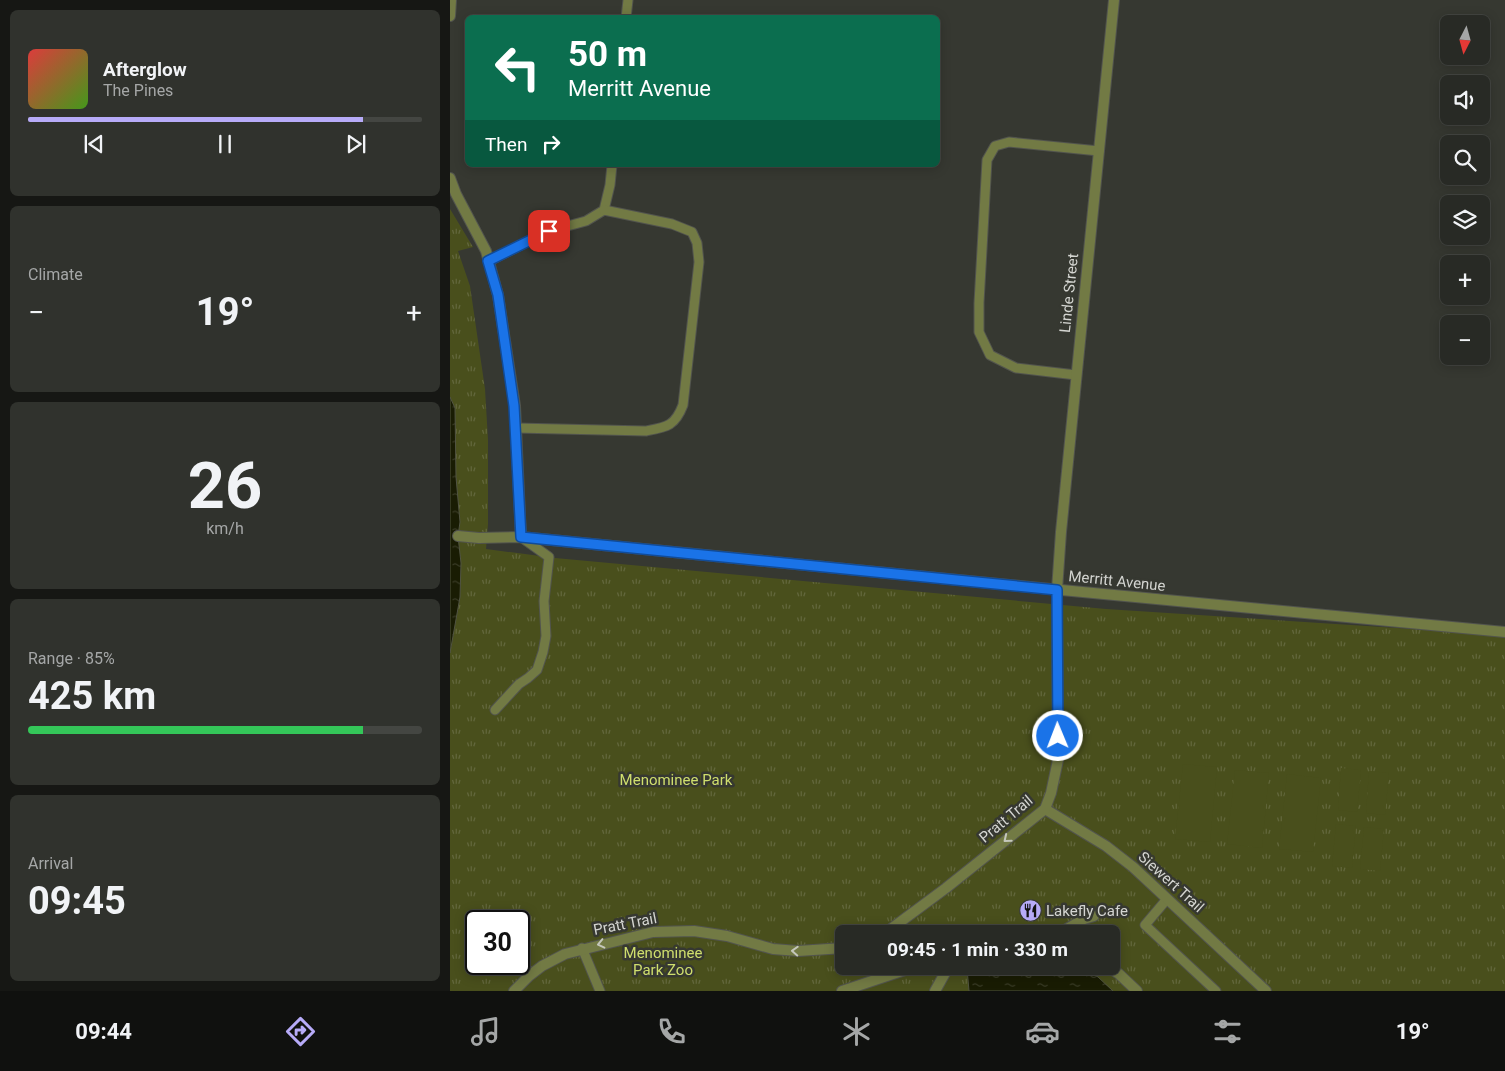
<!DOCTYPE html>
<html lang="en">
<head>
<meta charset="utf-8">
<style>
  :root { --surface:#282a25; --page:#30322d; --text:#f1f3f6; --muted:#a5a7a7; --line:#444642; --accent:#b7abf8 }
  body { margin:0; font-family:Roboto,sans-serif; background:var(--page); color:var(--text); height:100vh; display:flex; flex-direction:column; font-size:19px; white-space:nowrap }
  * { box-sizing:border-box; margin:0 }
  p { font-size:16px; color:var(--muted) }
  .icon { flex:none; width:28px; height:28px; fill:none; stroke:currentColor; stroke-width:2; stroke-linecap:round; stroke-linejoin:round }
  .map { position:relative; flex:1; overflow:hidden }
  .side { display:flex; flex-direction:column; gap:10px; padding:10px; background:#161714; width:450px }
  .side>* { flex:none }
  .hud { position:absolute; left:15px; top:15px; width:475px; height:152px; border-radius:8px; box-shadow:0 2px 12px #0003,0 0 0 1px var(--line); background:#0b6e4f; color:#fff; overflow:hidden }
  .needle { width:32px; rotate:186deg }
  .buttons { position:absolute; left:990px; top:15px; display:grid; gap:10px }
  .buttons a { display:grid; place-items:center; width:50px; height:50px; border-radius:8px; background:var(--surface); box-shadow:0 2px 12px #0003,0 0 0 1px var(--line); font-size:25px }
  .speed { position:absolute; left:15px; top:910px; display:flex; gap:10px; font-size:25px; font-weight:700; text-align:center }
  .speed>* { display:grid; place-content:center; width:65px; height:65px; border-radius:50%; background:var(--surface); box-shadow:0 2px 12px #0003,0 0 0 1px var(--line); line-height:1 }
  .speed .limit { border:2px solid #111; border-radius:8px; background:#fff; color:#111 }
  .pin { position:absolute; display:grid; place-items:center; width:42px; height:42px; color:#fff; margin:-21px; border-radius:10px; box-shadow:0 2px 8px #0006 }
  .me { position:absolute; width:55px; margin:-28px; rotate:359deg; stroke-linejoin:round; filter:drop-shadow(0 0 4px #0008) }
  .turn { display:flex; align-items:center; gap:18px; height:105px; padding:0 20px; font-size:22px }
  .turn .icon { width:65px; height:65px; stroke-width:2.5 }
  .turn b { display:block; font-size:35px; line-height:42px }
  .then { display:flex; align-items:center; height:48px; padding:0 20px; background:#0003; gap:10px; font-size:19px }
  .big { font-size:38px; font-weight:700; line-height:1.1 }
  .side .card { flex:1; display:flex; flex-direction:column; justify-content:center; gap:8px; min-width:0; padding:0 18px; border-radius:8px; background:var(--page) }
  .side .dial { align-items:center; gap:0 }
  .dial b { font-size:65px; line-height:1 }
  .song { display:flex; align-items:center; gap:15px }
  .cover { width:60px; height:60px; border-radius:8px; background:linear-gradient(135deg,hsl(0 70% 55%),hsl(100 70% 35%)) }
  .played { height:5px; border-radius:2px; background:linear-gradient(90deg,var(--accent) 85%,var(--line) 85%) }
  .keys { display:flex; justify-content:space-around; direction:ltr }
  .heat { display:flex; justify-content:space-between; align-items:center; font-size:28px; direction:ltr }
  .charge { height:8px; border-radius:4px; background:linear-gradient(90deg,#34c759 85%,var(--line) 0) }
  .trip { position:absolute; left:385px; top:925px; width:285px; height:50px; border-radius:8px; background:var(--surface); box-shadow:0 2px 12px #0003,0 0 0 1px var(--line); font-weight:700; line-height:50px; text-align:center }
  .tab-bar { display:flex; height:80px; justify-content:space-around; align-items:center; background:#10110f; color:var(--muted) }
  .tab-bar .icon { width:35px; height:35px }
  .tab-bar .active { color:var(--accent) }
  .tab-bar b { font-size:22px; color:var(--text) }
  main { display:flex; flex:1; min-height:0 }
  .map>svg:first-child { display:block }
</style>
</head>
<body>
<main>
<section class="side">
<div class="card">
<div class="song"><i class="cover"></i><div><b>Afterglow</b><p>The Pines</p></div></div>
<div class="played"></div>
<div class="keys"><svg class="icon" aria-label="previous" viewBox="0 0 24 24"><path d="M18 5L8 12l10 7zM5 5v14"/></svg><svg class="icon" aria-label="pause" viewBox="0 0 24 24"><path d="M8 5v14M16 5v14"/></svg><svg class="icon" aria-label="next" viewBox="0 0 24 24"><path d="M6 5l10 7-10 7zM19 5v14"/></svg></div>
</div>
<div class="card"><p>Climate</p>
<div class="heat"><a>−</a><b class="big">19°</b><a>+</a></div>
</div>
<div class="card dial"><b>26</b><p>km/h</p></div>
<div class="card"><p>Range · 85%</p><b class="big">425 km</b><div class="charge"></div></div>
<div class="card"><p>Arrival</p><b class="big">09:45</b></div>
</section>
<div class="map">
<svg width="1055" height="991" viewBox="0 0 1055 991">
  <defs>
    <pattern id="grass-tufts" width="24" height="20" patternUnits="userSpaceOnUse" patternTransform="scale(1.25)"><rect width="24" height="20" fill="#494f1c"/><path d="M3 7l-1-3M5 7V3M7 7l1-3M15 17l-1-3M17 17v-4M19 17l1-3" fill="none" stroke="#62673c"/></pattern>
    <pattern id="water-ripples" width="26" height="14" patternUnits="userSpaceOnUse" patternTransform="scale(1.25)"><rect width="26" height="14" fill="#191c03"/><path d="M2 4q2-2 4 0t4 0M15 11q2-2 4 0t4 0" fill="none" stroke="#3a3c27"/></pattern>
  </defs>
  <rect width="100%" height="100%" fill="#363831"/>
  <!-- grass -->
  <path fill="url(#grass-tufts)" fill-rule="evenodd" d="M0,209L23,247L8,251L20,286L35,389L38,440V524L36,549L105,558L656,609L1055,635V991H0V653L10,597L11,563L8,536L10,522L6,478L5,408L0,397ZM26,921H69V964H26ZM394,934H661V966H394Z"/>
  <!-- garden -->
  <g fill="#494f1c">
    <polygon points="733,764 767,767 760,842 725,839"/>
    <polygon points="891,768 911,770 907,812 888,810"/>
    <polygon points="785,770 819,773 812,848 777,844"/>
    <polygon points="919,771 939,773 935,815 916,813"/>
    <polygon points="837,774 871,778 863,852 829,849"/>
    <polygon points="886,824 906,826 902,868 882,866"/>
    <polygon points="914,827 934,829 930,871 910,869"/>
  </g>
  <!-- water -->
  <g fill="url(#water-ripples)" stroke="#515441">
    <polygon points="0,397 5,408 6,477 10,522 8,536 11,563 10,597 0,653"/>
    <polygon points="520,966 629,966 648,977 663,991 519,991 517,968"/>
  </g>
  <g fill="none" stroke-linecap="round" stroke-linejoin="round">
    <defs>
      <g id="service">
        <polyline points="176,18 178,0"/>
        <polyline points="39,261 99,231 136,221 154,210 160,185 162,165"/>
        <polyline points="626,375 566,368 540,355 529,332 529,303 537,160 545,146 559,142 649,151"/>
        <path d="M66,428L196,431C217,427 225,426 233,405L249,262L247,243L242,232L222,224L154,210"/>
        <polyline points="45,710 69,684 78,678 87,670 93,652 96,636 94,601 99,557 71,537"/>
        <polyline points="717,899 695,925 766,991"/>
        <polyline points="132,948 150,991"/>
      </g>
      <g id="pedestrian">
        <polyline points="608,934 634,919 644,916"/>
        <polyline points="657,966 669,974 687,991"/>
        <polyline points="392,991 467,966"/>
        <polyline points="485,991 499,966"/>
      </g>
      <g id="minor">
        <polyline points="0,16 1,0"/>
        <polyline points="0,178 6,194 36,251 48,295 65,406 71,537"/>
        <polyline points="8,536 29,538 71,537 580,587"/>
        <polyline points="595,809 656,846 683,867 816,991"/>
        <polyline points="434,934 496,888 595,809 601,793 608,760 607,590 611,532 664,0"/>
        <polyline points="64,991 79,976 92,966 115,954 203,932 244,931 277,936 323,949 348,951 394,948"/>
      </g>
      <polyline id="tertiary" points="580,587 1055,632"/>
    </defs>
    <!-- service casing -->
    <use href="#service" stroke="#52544e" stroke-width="11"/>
    <!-- pedestrian casing -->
    <use href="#pedestrian" stroke="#52544e" stroke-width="12"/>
    <!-- minor casing -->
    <use href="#minor" stroke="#52544e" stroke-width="12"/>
    <!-- tertiary casing -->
    <use href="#tertiary" stroke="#52544e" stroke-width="12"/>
    <!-- service -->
    <use href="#service" stroke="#727a44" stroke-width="9"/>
    <!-- pedestrian -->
    <use href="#pedestrian" stroke="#727a44" stroke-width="10"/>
    <!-- minor -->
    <use href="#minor" stroke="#727a44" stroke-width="10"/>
    <!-- tertiary -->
    <use href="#tertiary" stroke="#727a44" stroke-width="10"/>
  </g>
  <!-- one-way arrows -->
  <defs><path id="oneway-chevron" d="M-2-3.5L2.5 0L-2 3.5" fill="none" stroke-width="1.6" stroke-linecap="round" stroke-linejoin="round" transform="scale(1.25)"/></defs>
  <g stroke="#c5c7bc">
    <use href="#oneway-chevron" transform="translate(557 839) rotate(141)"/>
    <use href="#oneway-chevron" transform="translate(151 944) rotate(167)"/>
    <use href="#oneway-chevron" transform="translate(345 951) rotate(-177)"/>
  </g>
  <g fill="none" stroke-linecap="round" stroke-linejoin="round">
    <defs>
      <polyline id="route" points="99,231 38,261 48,295 64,406 71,537 607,590 608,736"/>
    </defs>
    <!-- route casing -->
    <use href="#route" stroke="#114b97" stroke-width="12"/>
    <!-- route -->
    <use href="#route" stroke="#1a73e8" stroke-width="9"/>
  </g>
  <!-- icons -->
  <defs>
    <symbol id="restaurant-disc" viewBox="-11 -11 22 22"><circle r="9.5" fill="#b7abf8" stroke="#363831"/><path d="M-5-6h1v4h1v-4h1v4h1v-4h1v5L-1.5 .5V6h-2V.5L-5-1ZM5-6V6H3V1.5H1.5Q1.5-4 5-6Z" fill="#111"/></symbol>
  </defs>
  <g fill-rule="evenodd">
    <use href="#restaurant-disc" x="568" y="898" width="25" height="25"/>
  </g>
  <g text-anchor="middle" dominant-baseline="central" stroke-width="5" stroke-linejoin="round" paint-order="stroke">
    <!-- street labels -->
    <g font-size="15" fill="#d4d5d1" stroke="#363831">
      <text transform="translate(619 293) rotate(-84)">Linde Street</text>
      <text transform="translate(667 581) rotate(6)">Merritt Avenue</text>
      <text transform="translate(556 819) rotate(-40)">Pratt Trail</text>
      <text transform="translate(721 882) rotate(42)">Siewert Trail</text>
      <text transform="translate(175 924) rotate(-11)">Pratt Trail</text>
    </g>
    <!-- park labels -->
    <g font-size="15" fill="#cfde6d" stroke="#363831">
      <text x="226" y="780">Menominee Park</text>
      <text x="213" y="953">Menominee<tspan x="213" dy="17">Park Zoo</tspan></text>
    </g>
    <!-- poi labels -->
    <g font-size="15" fill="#d4d5d1" stroke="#363831" text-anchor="start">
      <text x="596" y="911">Lakefly Cafe</text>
    </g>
  </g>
</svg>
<div class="buttons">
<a><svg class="needle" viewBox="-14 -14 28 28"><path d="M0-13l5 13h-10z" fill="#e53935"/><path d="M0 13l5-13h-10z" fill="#a5a7a7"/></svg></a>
<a><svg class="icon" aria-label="sound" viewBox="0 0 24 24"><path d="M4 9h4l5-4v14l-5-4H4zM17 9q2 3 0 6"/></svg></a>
<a><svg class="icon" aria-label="search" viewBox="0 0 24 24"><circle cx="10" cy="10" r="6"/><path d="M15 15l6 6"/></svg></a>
<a><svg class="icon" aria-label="layers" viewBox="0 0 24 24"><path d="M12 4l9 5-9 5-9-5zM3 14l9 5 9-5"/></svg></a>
<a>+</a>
<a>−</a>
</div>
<div class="speed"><div class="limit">30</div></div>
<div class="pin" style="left:99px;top:231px;background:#d93025"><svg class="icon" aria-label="arrive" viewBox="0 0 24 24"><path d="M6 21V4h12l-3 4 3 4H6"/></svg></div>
<svg class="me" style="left:608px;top:736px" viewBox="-20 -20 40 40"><circle r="17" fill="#1a73e8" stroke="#fff" stroke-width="3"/><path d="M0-11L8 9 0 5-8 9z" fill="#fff"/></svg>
<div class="trip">09:45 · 1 min · 330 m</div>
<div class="hud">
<div class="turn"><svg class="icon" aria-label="left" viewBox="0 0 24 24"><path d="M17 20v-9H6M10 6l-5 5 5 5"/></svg><div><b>50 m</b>Merritt Avenue</div></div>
<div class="then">Then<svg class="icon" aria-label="right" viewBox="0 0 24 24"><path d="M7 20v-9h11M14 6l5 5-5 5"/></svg></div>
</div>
</div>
</main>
<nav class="tab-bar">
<b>09:44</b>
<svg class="icon active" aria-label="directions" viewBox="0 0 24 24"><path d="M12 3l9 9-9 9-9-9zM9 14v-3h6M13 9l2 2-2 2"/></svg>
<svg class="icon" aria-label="music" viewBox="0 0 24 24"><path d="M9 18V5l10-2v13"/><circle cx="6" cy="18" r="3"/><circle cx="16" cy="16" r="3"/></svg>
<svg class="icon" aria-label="phone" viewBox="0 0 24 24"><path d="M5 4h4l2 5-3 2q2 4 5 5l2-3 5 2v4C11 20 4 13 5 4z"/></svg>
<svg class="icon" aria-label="climate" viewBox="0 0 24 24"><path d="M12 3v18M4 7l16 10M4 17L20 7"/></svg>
<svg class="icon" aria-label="car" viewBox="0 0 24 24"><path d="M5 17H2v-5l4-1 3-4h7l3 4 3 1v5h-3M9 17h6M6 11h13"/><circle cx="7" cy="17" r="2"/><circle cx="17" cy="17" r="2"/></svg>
<svg class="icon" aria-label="filters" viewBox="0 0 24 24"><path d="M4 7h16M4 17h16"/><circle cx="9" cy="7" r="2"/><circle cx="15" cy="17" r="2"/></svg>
<b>19°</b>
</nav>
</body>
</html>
